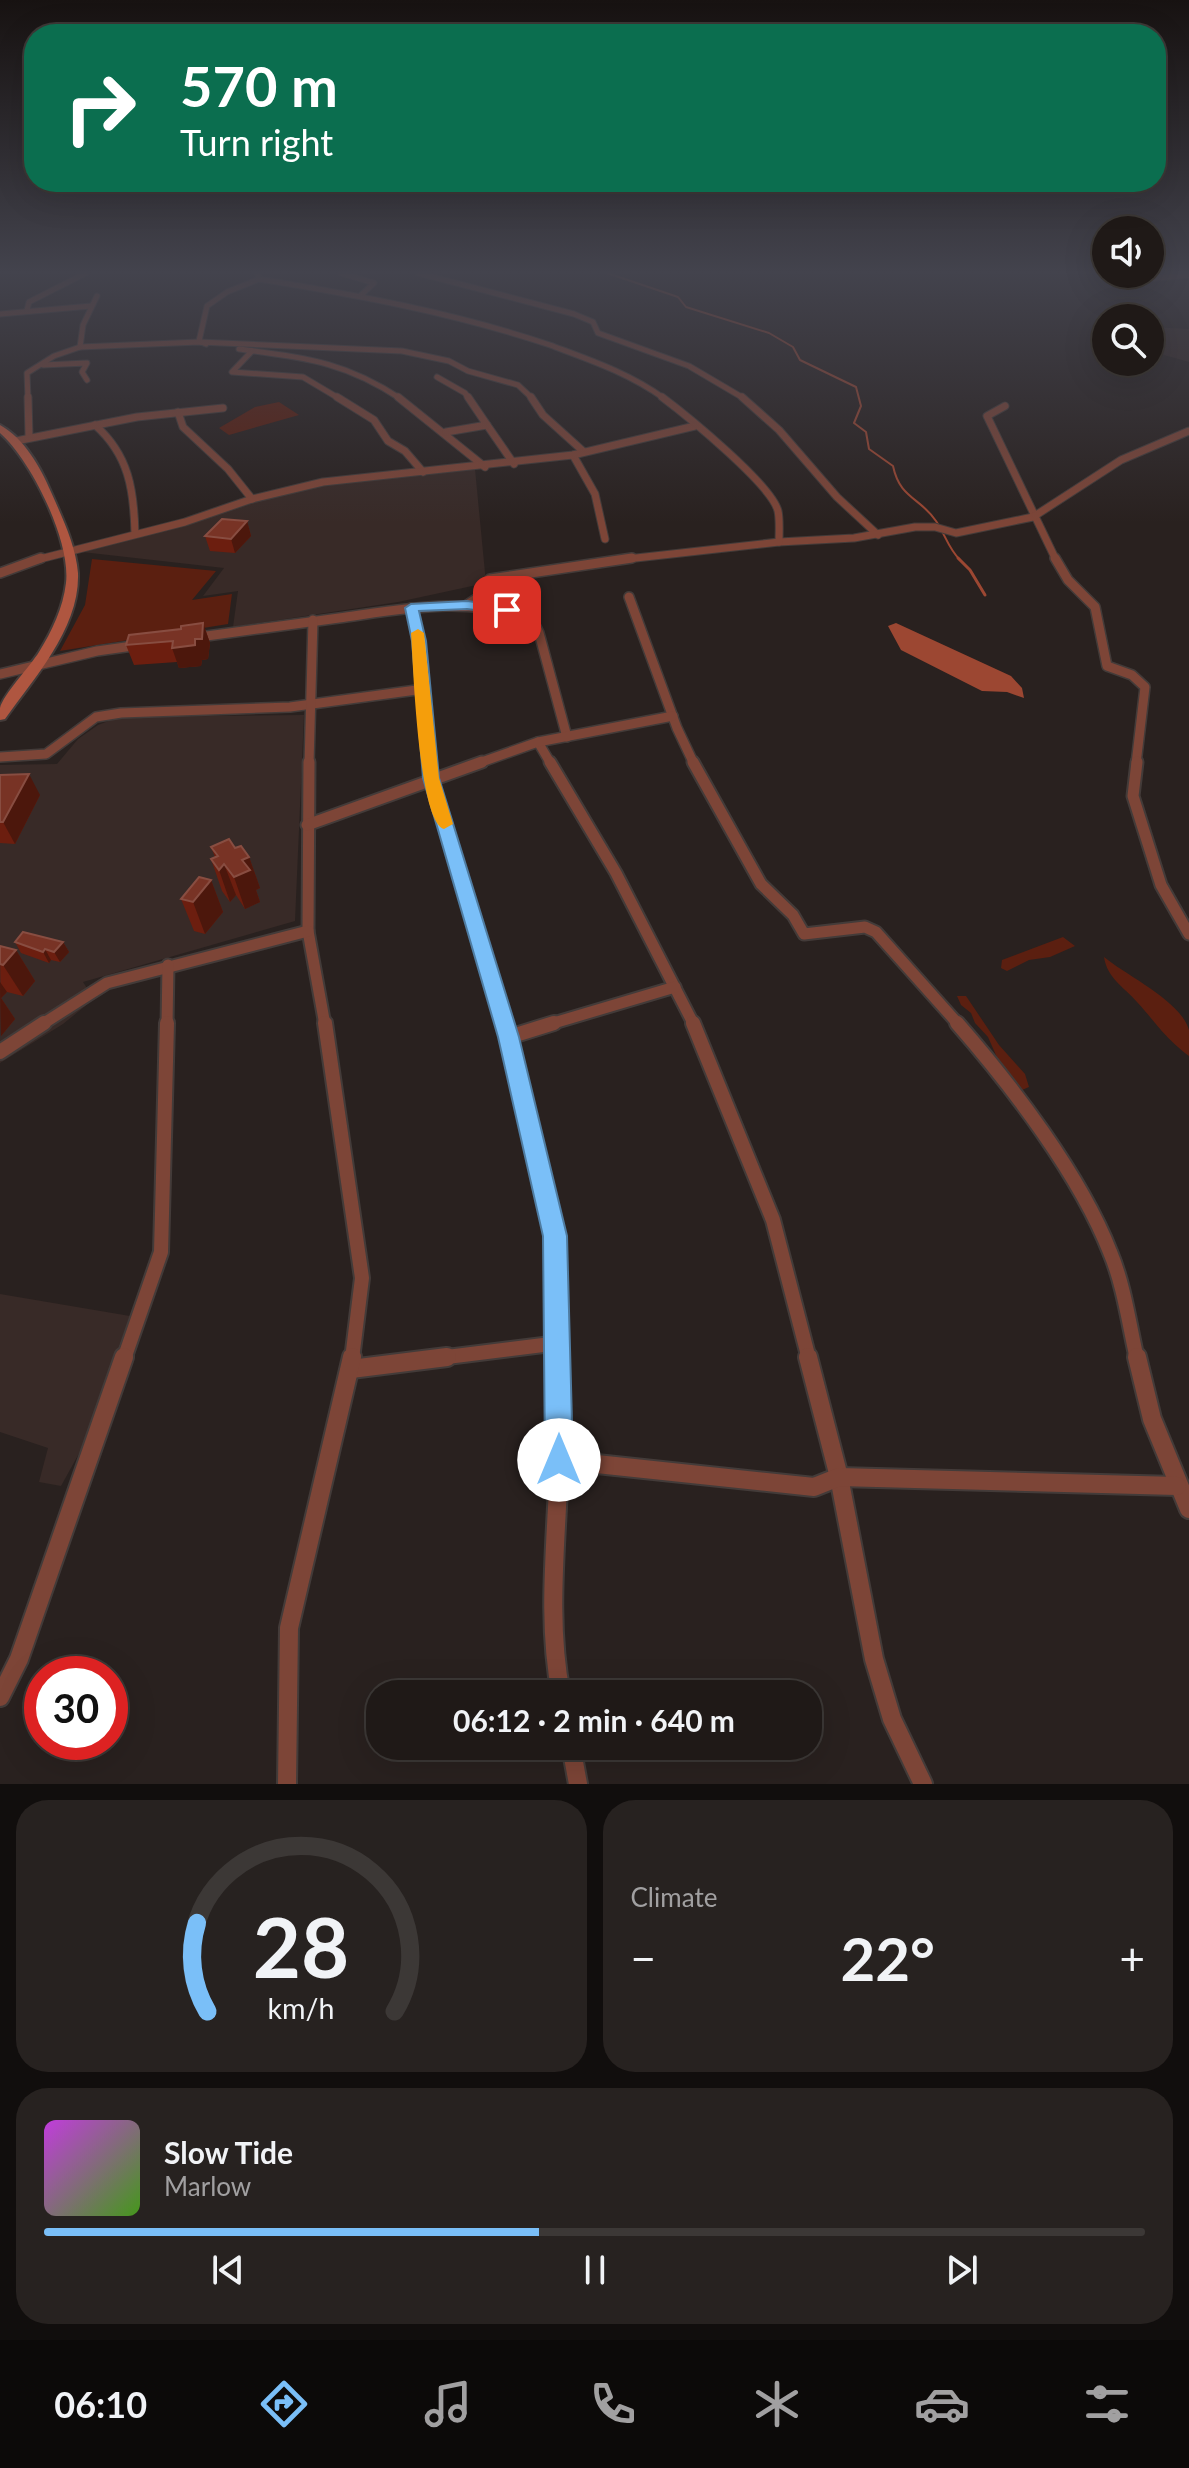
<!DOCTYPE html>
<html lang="en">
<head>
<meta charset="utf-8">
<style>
  :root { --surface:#1f1917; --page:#272220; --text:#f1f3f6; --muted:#a1a0a1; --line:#3c3836; --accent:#7abff8 }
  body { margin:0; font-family:Lato,sans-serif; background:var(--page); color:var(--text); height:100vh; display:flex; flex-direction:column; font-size:30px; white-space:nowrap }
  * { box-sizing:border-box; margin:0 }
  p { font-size:26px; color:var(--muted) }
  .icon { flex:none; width:44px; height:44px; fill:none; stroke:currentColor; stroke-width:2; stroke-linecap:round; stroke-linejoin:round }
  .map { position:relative; height:1784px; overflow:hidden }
  .side { display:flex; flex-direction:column; gap:16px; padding:16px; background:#110e0d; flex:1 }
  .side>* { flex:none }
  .top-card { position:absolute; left:24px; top:24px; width:1142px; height:168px; border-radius:32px; box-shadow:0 8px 32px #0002,0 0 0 2px var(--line); background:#0b6e4f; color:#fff; overflow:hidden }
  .fabs { position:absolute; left:1092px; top:216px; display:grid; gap:16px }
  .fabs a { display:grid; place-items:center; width:72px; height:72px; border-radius:50%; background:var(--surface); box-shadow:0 8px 32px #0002,0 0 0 2px var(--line); font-size:40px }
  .speed { position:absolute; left:24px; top:1656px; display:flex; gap:16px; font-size:40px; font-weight:700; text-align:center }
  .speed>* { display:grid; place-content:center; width:104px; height:104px; border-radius:50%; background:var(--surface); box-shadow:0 8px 32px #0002,0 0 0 2px var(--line); line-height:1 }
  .speed .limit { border:12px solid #d22; background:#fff; color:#111 }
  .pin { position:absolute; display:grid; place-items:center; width:68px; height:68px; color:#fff; margin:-34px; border-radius:16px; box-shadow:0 4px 12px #0006 }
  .me { position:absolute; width:88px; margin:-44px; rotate:0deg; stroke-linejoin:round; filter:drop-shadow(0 0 6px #0008) }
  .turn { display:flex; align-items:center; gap:28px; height:168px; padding:0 24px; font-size:36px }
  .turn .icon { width:104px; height:104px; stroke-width:2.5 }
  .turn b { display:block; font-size:56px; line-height:68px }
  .big { font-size:60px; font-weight:700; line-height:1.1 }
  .side .card { flex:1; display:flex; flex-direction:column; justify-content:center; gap:12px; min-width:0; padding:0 28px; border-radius:32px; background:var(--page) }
  .side .dial { align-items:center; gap:0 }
  .dial svg { height:208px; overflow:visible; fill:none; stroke:var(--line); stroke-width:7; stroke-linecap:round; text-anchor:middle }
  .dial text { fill:var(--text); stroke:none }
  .song { display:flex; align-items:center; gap:24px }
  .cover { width:96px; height:96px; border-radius:12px; background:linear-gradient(135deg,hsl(290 70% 55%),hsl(100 70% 35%)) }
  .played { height:8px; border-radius:4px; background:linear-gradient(90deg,var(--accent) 45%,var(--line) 45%) }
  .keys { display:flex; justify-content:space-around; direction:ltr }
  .heat { display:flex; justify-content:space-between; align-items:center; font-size:44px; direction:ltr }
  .side .tiles { flex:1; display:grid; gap:16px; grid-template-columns:1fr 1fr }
  .card:last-child { grid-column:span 2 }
  .trip { position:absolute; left:366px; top:1680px; width:456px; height:80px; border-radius:32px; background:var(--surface); box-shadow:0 8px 32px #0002,0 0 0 2px var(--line); font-weight:700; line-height:80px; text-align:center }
  .menu { display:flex; height:128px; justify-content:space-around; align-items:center; background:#0c0a09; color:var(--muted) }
  .menu .icon { width:56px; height:56px }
  .menu .selected { color:var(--accent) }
  .menu b { font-size:36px; color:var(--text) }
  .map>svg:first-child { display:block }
</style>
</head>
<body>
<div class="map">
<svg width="1189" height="1784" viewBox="0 0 1189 1784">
  <rect width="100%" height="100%" fill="#29211f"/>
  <!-- built -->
  <g fill="#382a27">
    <polygon points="1150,327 1189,329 1189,362 1150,351"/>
    <polygon points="475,469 486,583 398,602 233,627 238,591 203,596 224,568 82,552 260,500 326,484"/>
    <polygon points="304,715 295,921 83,982 94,999 63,1024 0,1063 0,765 57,764 78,739 98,725 119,717"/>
    <polygon points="0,1294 130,1316 82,1448 61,1486 39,1482 48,1448 0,1432"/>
  </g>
  <!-- green -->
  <g fill="#5b1f10">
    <polygon points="279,402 299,415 229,435 219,428 255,407"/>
    <polygon points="92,559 216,571 192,600 232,594 228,624 60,651 85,605"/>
    <polygon points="1063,937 1075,946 1050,957 1029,960 1007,971 1001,968 1002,960"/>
    <path d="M1104,957C1127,976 1181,1001 1189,1030C1189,1037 1189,1048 1189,1056C1163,1036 1158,1025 1137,1002C1124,987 1107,978 1104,957Z"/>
    <polygon points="957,996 966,996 999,1045 1025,1074 1029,1087 1022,1090 999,1062 988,1037 975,1023 971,1013 961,1005"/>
  </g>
  <!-- water -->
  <polygon fill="#9c4732" points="896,623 1011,676 1022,688 1024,698 1007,692 982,691 901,650 888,626"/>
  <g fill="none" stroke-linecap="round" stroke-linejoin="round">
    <!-- stream-far1 -->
    <path stroke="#9c4732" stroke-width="2" d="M607,273L678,297L686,307L769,333L793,347L800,360L856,387L861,406L854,423L866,432L869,449L893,466C900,499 920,497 936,521C945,534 948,548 960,560"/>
    <!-- stream -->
    <polyline stroke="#9c4732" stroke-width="3" points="958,558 970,570 985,595"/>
    <defs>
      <g id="minor-far5">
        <polyline points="341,273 374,283 360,296"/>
        <polyline points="418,273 574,314 593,322 598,333 689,366 745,399"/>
        <path d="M259,279C357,295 455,313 550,345C590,360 629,373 665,399"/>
        <polyline points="1147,279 1189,275"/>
        <polyline points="27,310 29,302 86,273"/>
        <polyline points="0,314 91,306"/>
        <polyline points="206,344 199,341 207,306 227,292 259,279 257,273"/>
        <polyline points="80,347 83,325 97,296"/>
        <path d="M239,349C305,358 344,361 401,399"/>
        <polyline points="252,351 232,372 303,377 340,399"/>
        <polyline points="43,365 87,363 82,372 87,380"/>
        <polyline points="437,377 465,393 469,399"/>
        <polyline points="28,399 27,373 54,356 80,347 199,342 402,351 449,361 468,371 518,385 533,399"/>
      </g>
      <g id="minor-far4">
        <polyline points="28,397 29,436"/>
        <polyline points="337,397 374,420 388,441 405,451 423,472"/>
        <polyline points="398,397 485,467"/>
        <polyline points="531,397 543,415 584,452"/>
        <polyline points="742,397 779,430 837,497 878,535"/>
        <polyline points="1005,406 987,416 1056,560"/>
        <polyline points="178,412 183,427 228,469 252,499"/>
        <path d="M95,425C129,455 134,490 135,534"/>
        <polyline points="487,425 514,464"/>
        <polyline points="446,432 487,425 468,397"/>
        <polyline points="16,441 137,417 223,408"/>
        <polyline points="573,455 595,494 605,539"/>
        <polyline points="779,542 854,538 915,527 935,527 956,533 1033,517 1121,460 1189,431"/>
        <polyline points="36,560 185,522 252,499 323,482 573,455 695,426"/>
        <path d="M618,560L779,542C779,532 780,520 778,511C772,485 686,415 662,397"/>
      </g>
      <g id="minor-far3">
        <polyline points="1055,558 1068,580 1095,607 1107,666 1132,675 1145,687 1136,764"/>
        <polyline points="0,573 41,558"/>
        <polyline points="629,597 677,728 694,764"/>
        <polyline points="467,605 491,589 490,579 632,558"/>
        <polyline points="411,608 419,641 430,764"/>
        <path d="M192,638C241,631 290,625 339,618C404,609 471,595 533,621L539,633L567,737"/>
        <polyline points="0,674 97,651 140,645"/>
        <polyline points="538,742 551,764"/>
        <polyline points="0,757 46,754 96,717 121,713 290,707 424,689"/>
        <polyline points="309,764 313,620"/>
        <polyline points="476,764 538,742 673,716"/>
      </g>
      <g id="minor-far2">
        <polyline points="309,762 308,931 325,1025"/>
        <polyline points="430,762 431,778 506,1025"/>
        <polyline points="550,762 616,873 694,1025"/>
        <polyline points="693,762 761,884 793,915 804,934 865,927 876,932 959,1025"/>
        <polyline points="1137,762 1133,796 1161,885 1189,934"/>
        <polyline points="307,825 482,762"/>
        <polyline points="41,1025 107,983 308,931"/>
        <polyline points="167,1025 168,965"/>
        <polyline points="547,1025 675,987"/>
      </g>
      <g id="minor-far1">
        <polyline points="325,1023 362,1278 352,1359"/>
        <polyline points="505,1023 555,1236 557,1359"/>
        <polyline points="693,1023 773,1220 809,1359"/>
        <path d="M957,1023C1012,1086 1080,1175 1110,1252C1124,1285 1129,1324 1137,1359"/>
        <polyline points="509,1037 554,1023"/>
        <polyline points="0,1052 44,1023"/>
        <polyline points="124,1359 161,1252 167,1023"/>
        <polyline points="431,1359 559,1343"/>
      </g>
      <g id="minor">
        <path d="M557,1357C558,1392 560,1427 559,1461C557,1538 546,1618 561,1694"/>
        <polyline points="808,1357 839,1477 874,1659 892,1719 923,1784"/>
        <polyline points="1137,1357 1152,1419 1189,1509"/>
        <polyline points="351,1369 447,1357"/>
        <polyline points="559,1460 814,1487 839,1477 1177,1486"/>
        <polyline points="0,1697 19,1659 124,1357"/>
        <polyline points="571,1746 578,1784"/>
        <polyline points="287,1784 289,1628 352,1357"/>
      </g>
      <path id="secondary" d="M0,425C24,438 41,468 51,492C62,517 76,546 78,573C80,628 34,678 5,719L0,720C0,716 0,712 0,708C3,695 31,665 39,652C52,631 63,608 66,583C71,541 31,460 0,433Z"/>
    </defs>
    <!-- minor-far5 casing -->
    <use href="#minor-far5" stroke="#433b39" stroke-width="7"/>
    <!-- minor-far4 casing -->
    <use href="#minor-far4" stroke="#433b39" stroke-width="9"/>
    <!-- minor-far3 casing -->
    <use href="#minor-far3" stroke="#433b39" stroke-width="12"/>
    <!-- minor-far2 casing -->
    <use href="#minor-far2" stroke="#433b39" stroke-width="15"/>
    <!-- minor-far1 casing -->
    <use href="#minor-far1" stroke="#433b39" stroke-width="18"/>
    <!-- minor casing -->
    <use href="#minor" stroke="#433b39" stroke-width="22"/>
    <!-- secondary casing -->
    <use href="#secondary" stroke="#433b39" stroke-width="4"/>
    <!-- minor-far5 -->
    <use href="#minor-far5" stroke="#7d4537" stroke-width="5"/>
    <!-- minor-far4 -->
    <use href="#minor-far4" stroke="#7d4537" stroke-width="7"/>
    <!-- minor-far3 -->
    <use href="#minor-far3" stroke="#7d4537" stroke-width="9"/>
    <!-- minor-far2 -->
    <use href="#minor-far2" stroke="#7d4537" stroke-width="11"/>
    <!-- minor-far1 -->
    <use href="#minor-far1" stroke="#7d4537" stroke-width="14"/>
    <!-- minor -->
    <use href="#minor" stroke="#7d4537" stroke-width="18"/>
    <!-- secondary -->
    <use href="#secondary" fill="#af5640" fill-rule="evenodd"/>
  </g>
  <!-- wall -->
  <g fill="#6c1e0f">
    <polygon points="247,521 251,536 235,553 210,551 205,536"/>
    <polygon points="203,623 210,643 208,659 202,660 201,666 179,668 177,662 134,665 126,645"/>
    <polygon points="0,775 40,795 15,844 0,843"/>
    <polygon points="211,847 235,848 249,857 260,888 256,890 260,902 245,909 236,895 230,902 222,891 211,859 215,857"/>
    <polygon points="211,880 223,912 205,934 194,931 181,899"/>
    <polygon points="15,942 63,942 69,952 60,962 51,960 49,963 21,953"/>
    <polygon points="0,946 16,950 35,981 23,996 7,992 1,998 15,1019 1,1036"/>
  </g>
  <!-- shaded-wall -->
  <g fill="#4c170c">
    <polygon points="247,521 251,536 235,553 231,539"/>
    <polygon points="203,623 210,643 208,659 202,660 201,666 179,668 172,648 195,639"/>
    <polygon points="29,774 40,795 15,844 3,822"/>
    <polygon points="249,857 260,888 256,890 260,902 245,909 234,877 242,860"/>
    <polygon points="224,864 236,895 230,902 219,870"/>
    <polygon points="211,880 223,912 205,934 193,902"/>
    <polygon points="63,942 69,952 60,962 54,952"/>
    <polygon points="45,949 51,960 49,963 43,952"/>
    <polygon points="16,950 35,981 23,996 3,965"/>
    <polygon points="0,982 7,992 1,998 15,1019 1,1036"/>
  </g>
  <!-- building -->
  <g fill="#783325" stroke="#884d41" stroke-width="2">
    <polygon points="222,519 247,521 231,539 205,536"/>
    <polygon points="203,623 202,639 195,639 195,645 172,648 173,641 126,645 129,635 181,629 181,626"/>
    <polygon points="29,774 3,822 0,822 0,775"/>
    <polygon points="229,839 235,848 241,846 249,857 242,860 250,870 234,877 224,864 219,870 211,859 218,856 211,847"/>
    <polygon points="199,877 211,880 193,902 181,899"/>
    <polygon points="23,932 63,942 54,952 45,949 43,952 15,942"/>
    <polygon points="0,946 16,950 3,965 0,964"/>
  </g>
  <!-- sky -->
  <linearGradient id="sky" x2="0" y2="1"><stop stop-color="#171211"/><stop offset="0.52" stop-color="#43434d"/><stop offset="1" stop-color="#43434d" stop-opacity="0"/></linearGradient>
  <rect width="1189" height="523" fill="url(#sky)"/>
  <!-- route -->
  <polygon fill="#7abff8" stroke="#4f7ca1" stroke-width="2" points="467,601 507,606 514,610 507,614 467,609 419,611 426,641 439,778 519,1037 567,1236 573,1460 569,1470 559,1474 550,1470 545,1460 543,1236 498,1037 423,778 412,641 405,608 411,604"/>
  <!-- slow -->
  <path fill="#f59e0b" d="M418,629L424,633L439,778L453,824L444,829C418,822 413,662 411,633Z"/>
</svg>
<div class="fabs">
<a><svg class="icon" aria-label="sound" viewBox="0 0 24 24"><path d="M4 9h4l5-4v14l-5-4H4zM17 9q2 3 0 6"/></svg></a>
<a><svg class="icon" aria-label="search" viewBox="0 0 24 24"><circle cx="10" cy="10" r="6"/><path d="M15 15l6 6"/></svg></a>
</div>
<div class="speed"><div class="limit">30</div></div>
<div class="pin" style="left:507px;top:610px;background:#d93025"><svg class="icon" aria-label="arrive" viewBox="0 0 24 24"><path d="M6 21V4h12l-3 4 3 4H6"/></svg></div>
<svg class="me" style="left:559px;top:1460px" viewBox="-20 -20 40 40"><circle r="19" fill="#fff"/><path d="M0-13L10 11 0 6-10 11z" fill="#7abff8"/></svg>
<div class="trip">06:12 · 2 min · 640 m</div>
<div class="top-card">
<div class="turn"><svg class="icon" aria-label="right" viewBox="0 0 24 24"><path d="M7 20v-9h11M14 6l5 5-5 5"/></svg><div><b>570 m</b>Turn right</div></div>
</div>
</div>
<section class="side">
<div class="tiles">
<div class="card dial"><svg viewBox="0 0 100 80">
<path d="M14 69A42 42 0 1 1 86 69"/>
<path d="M14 69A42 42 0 0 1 10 35" stroke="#7abff8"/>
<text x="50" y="56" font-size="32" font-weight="700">28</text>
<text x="50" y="72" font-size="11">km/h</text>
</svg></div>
<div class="card"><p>Climate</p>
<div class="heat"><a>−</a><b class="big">22°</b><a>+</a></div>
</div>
<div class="card">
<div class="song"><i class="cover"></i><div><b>Slow Tide</b><p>Marlow</p></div></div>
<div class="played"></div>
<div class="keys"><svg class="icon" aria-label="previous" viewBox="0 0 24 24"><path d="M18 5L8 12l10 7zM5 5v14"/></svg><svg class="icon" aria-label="pause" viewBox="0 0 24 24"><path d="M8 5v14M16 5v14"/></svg><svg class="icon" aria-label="next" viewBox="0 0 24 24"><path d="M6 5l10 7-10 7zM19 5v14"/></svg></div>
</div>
</div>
</section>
<nav class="menu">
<b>06:10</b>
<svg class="icon selected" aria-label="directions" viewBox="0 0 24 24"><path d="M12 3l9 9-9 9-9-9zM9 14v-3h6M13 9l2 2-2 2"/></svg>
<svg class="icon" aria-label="music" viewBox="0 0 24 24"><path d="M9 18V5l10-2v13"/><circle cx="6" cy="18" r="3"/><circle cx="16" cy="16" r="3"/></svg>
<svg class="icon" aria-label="phone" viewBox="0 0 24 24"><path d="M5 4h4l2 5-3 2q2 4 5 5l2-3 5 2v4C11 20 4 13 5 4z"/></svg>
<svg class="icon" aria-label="climate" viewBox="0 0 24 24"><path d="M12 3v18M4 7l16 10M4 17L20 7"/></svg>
<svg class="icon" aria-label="car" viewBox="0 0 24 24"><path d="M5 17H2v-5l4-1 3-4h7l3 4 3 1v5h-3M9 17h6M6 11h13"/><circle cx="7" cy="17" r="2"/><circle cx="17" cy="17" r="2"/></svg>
<svg class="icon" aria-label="filters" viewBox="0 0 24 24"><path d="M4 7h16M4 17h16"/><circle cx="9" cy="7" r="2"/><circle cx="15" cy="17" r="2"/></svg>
</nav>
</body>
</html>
